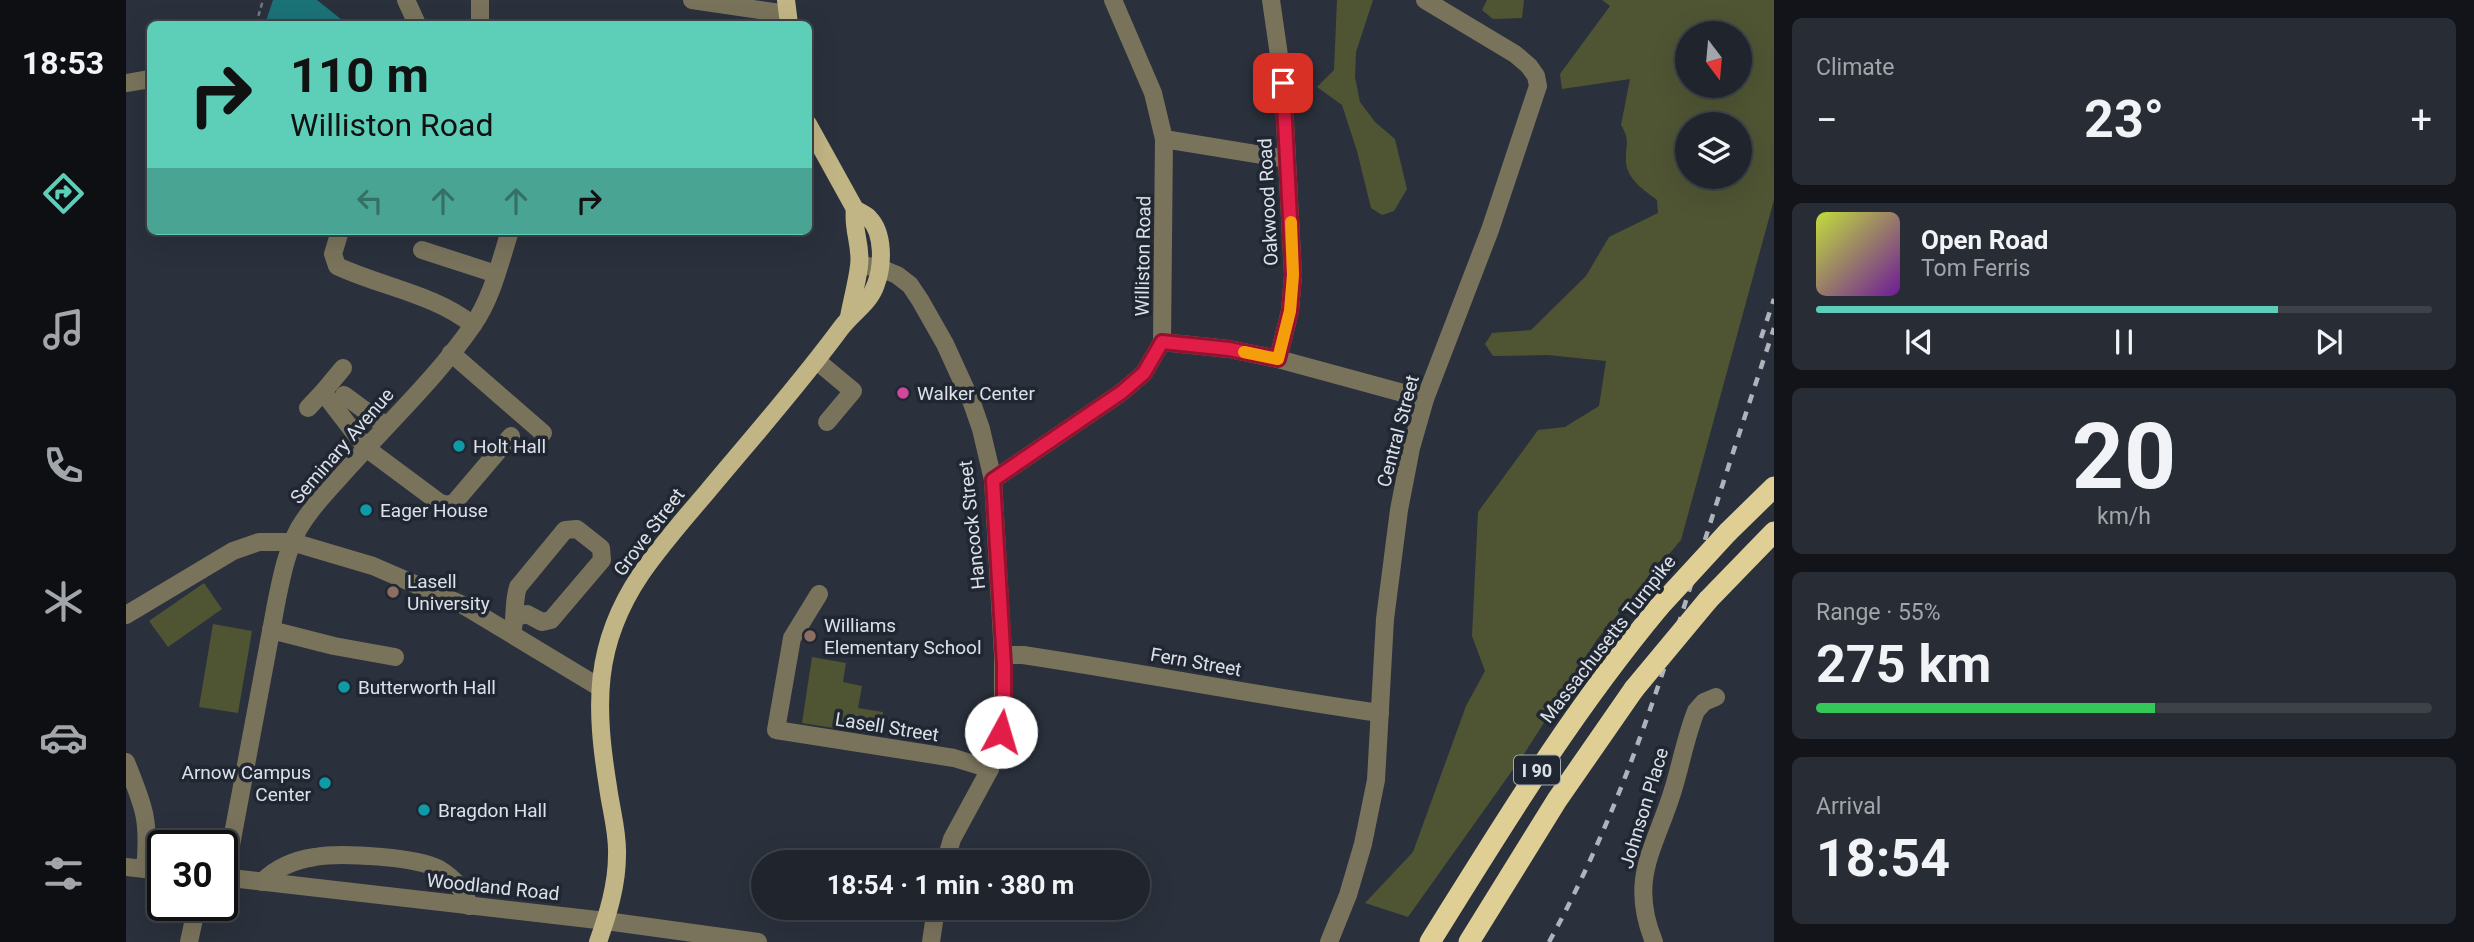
<!DOCTYPE html>
<html lang="en">
<head>
<meta charset="utf-8">
<style>
  :root { --surface:#20252d; --page:#282d35; --text:#f1f3f6; --muted:#a2a5aa; --line:#3d4249; --accent:#5dceb8 }
  body { margin:0; font-family:Roboto,sans-serif; background:var(--page); color:var(--text); height:100vh; display:flex; flex-direction:column; font-size:26px; white-space:nowrap }
  * { box-sizing:border-box; margin:0 }
  p { font-size:23px; color:var(--muted) }
  .icon { flex:none; width:38px; height:38px; fill:none; stroke:currentColor; stroke-width:2; stroke-linecap:round; stroke-linejoin:round }
  .map { position:relative; flex:1; overflow:hidden }
  .panel { display:flex; flex-direction:column; gap:18px; padding:18px; background:#121419; width:700px }
  .panel>* { flex:none }
  .hud { position:absolute; left:21px; top:21px; width:665px; height:214px; border-radius:10px; box-shadow:0 7px 28px #0002,0 0 0 2px var(--line); background:#5dceb8; color:#111; overflow:hidden }
  .needle { width:46px; rotate:164deg }
  .controls { position:absolute; left:1549px; top:21px; display:grid; gap:14px }
  .controls a { display:grid; place-items:center; width:77px; height:77px; border-radius:50%; background:var(--surface); box-shadow:0 7px 28px #0002,0 0 0 2px var(--line); font-size:35px }
  .speed { position:absolute; left:21px; top:830px; display:flex; gap:14px; font-size:35px; font-weight:700; text-align:center }
  .speed>* { display:grid; place-content:center; width:91px; height:91px; border-radius:50%; background:var(--surface); box-shadow:0 7px 28px #0002,0 0 0 2px var(--line); line-height:1 }
  .speed .limit { border:4px solid #111; border-radius:10px; background:#fff; color:#111 }
  .pin { position:absolute; display:grid; place-items:center; width:60px; height:60px; color:#fff; margin:-30px; border-radius:14px; box-shadow:0 4px 10px #0006 }
  .me { position:absolute; width:77px; margin:-38px; rotate:6deg; stroke-linejoin:round; filter:drop-shadow(0 0 5px #0008) }
  .turn { display:flex; align-items:center; gap:24px; height:147px; padding:0 28px; font-size:32px }
  .turn .icon { width:91px; height:91px; stroke-width:2.5 }
  .turn b { display:block; font-size:49px; line-height:60px }
  .lanes { display:flex; align-items:center; height:66px; padding:0 28px; background:#0003; justify-content:center; gap:35px; direction:ltr }
  .lanes .off { opacity:.35 }
  .big { font-size:52px; font-weight:700; line-height:1.1 }
  .panel .card { flex:1; display:flex; flex-direction:column; justify-content:center; gap:10px; min-width:0; padding:0 24px; border-radius:10px; background:var(--page) }
  .panel .dial { align-items:center; gap:0 }
  .dial b { font-size:91px; line-height:1 }
  .song { display:flex; align-items:center; gap:21px }
  .cover { width:84px; height:84px; border-radius:10px; background:linear-gradient(135deg,hsl(70 70% 55%),hsl(280 70% 35%)) }
  .played { height:7px; border-radius:4px; background:linear-gradient(90deg,var(--accent) 75%,var(--line) 75%) }
  .keys { display:flex; justify-content:space-around; direction:ltr }
  .heat { display:flex; justify-content:space-between; align-items:center; font-size:38px; direction:ltr }
  .charge { height:10px; border-radius:5px; background:linear-gradient(90deg,#34c759 55%,var(--line) 0) }
  .trip { position:absolute; left:625px; top:850px; width:399px; height:70px; border-radius:35px; background:var(--surface); box-shadow:0 7px 28px #0002,0 0 0 2px var(--line); font-weight:700; line-height:70px; text-align:center }
  main { display:flex; flex:1; min-height:0 }
  .tabs { display:flex; flex-direction:column; width:126px; justify-content:space-around; align-items:center; background:#0d0f12; color:var(--muted) }
  .tabs .icon { width:49px; height:49px }
  .tabs .current { color:var(--accent) }
  .tabs b { font-size:32px; color:var(--text) }
  .map>svg:first-child { display:block }
</style>
</head>
<body>
<main>
<nav class="tabs">
<b>18:53</b>
<svg class="icon current" aria-label="directions" viewBox="0 0 24 24"><path d="M12 3l9 9-9 9-9-9zM9 14v-3h6M13 9l2 2-2 2"/></svg>
<svg class="icon" aria-label="music" viewBox="0 0 24 24"><path d="M9 18V5l10-2v13"/><circle cx="6" cy="18" r="3"/><circle cx="16" cy="16" r="3"/></svg>
<svg class="icon" aria-label="phone" viewBox="0 0 24 24"><path d="M5 4h4l2 5-3 2q2 4 5 5l2-3 5 2v4C11 20 4 13 5 4z"/></svg>
<svg class="icon" aria-label="climate" viewBox="0 0 24 24"><path d="M12 3v18M4 7l16 10M4 17L20 7"/></svg>
<svg class="icon" aria-label="car" viewBox="0 0 24 24"><path d="M5 17H2v-5l4-1 3-4h7l3 4 3 1v5h-3M9 17h6M6 11h13"/><circle cx="7" cy="17" r="2"/><circle cx="17" cy="17" r="2"/></svg>
<svg class="icon" aria-label="filters" viewBox="0 0 24 24"><path d="M4 7h16M4 17h16"/><circle cx="9" cy="7" r="2"/><circle cx="15" cy="17" r="2"/></svg>
</nav>
<div class="map">
<svg width="1648" height="942" viewBox="0 0 1648 942">
  <rect width="100%" height="100%" fill="#2a313c"/>
  <!-- green -->
  <g fill="#4f5533" fill-rule="evenodd">
    <polygon points="1211,0 1247,0 1230,52 1229,77 1234,102 1249,122 1269,139 1281,189 1268,211 1256,215 1245,208 1231,151 1216,105 1191,87 1208,70"/>
    <polygon points="1361,0 1398,0 1396,18 1367,19 1356,10"/>
    <path d="M1476,0H1648V200L1555,540L1472,638L1398,754L1282,917L1239,903L1287,852L1340,706L1359,671L1346,636L1352,512L1412,430L1439,427L1473,406L1480,361L1422,355L1367,356L1359,344L1366,333L1405,330L1460,276L1483,237L1532,213L1531,200C1518,190 1501,179 1500,162C1499,145 1505,141 1495,125L1504,79L1436,89L1434,74L1484,6ZM1614,33V86H1561V33ZM1561,124H1614V177H1561Z"/>
    <polygon points="78,583 96,609 42,647 23,621"/>
    <polygon points="87,624 126,631 112,713 73,707"/>
    <polygon points="686,657 720,663 717,682 736,686 732,708 757,712 753,735 676,723"/>
  </g>
  <!-- water -->
  <polygon fill="#1b7277" points="147,0 191,0 221,24 139,24"/>
  <g fill="none" stroke-linecap="round" stroke-linejoin="round">
    <!-- path -->
    <polyline stroke="#717780" stroke-width="2.5" stroke-dasharray="5 3.5" stroke-linecap="butt" points="130,24 137,0"/>
    <!-- minor -->
    <g stroke="#7a735c" stroke-width="18">
      <polyline points="280,0 291,24"/>
      <polyline points="354,0 354,24"/>
      <polyline points="566,0 661,14"/>
      <polyline points="1145,0 1157,83 1167,275 1164,311 1152,359"/>
      <polyline points="0,83 24,79"/>
      <polyline points="1038,139 1161,159"/>
      <path d="M214,231L207,254L211,266C256,287 308,294 347,325"/>
      <polyline points="296,250 370,274"/>
      <polyline points="734,265 754,268 771,275 784,285 794,300 819,344 846,403 855,429 867,480 877,655 877,719 864,769 826,839 819,863"/>
      <polyline points="1036,342 1103,349 1152,359 1299,399"/>
      <polyline points="325,353 417,433"/>
      <polyline points="691,361 727,391 701,422"/>
      <polyline points="197,392 217,368"/>
      <polyline points="218,395 260,426"/>
      <polyline points="182,408 197,392 240,448 314,503 321,505 328,503 385,436"/>
      <polyline points="867,480 996,392 1018,373 1036,342 1038,139 1027,93 987,0"/>
      <polyline points="693,594 666,638 650,730 828,758 864,769"/>
      <polyline points="0,615 107,551 133,542 166,542 247,566 337,605 473,687"/>
      <polyline points="145,630 208,646 269,657"/>
      <path d="M386,633C390,618 387,602 392,587L439,530L451,529L475,548L476,560L425,620L416,622L401,614L390,617"/>
      <path d="M877,655H897C1016,673 1135,696 1254,713"/>
      <path d="M0,762C18,807 24,819 19,869"/>
      <polyline points="0,867 37,871"/>
      <polyline points="96,877 480,921 632,942"/>
      <path d="M99,877L151,599C156,575 161,550 173,528C187,505 206,486 224,466C265,420 312,376 347,325C366,298 374,262 384,231"/>
      <path d="M136,882C151,867 168,860 189,857C214,852 291,857 313,869C328,878 338,889 343,906"/>
      <polyline points="63,942 71,905"/>
      <polyline points="805,942 810,908"/>
      <polyline points="1203,942 1222,895 1237,844 1250,780 1259,619 1273,510 1285,448 1299,399 1364,230 1412,86 1410,76 1403,66 1389,54 1299,0"/>
      <path d="M1528,942C1502,878 1529,849 1547,790C1555,764 1560,736 1570,711L1578,702L1590,697"/>
    </g>
    <!-- major -->
    <g stroke="#c2b585" stroke-width="18">
      <polyline points="660,0 663,24"/>
      <path d="M723,317C726,300 731,283 733,266C736,246 726,229 729,209"/>
      <path d="M472,942C482,914 491,885 491,855C492,832 485,810 482,787C469,706 467,645 515,574C535,545 558,519 581,492C626,438 673,385 715,328C727,312 744,303 750,284C757,265 758,233 743,218C740,214 733,212 729,209L682,124"/>
    </g>
    <!-- highway -->
    <g stroke="#dfcf94" stroke-width="21">
      <polyline points="1602,532 1648,487"/>
      <polyline points="1582,600 1648,532"/>
      <path d="M1304,942C1377,825 1444,714 1533,607"/>
      <polyline points="1343,942 1431,800 1508,689"/>
    </g>
    <!-- rail -->
    <g stroke="#afb4bc" stroke-width="4.5" stroke-dasharray="9 9" stroke-linecap="butt">
      <polyline points="1635,338 1648,299"/>
      <path d="M1423,942C1492,817 1535,682 1577,546C1600,473 1624,401 1648,328"/>
    </g>
    <!-- highway-bridge -->
    <g stroke="#dfcf94" stroke-width="21">
      <polyline points="1533,607 1602,532"/>
      <polyline points="1508,689 1582,600"/>
    </g>
  </g>
  <g fill="none" stroke-linecap="round" stroke-linejoin="round">
    <defs>
      <polyline id="route" points="875,732 878,703 878,665 867,480 996,392 1018,373 1036,342 1103,349 1152,359 1164,311 1167,275 1157,83"/>
    </defs>
    <!-- route casing -->
    <use href="#route" stroke="#92132f" stroke-width="18"/>
    <!-- route -->
    <use href="#route" stroke="#e11d48" stroke-width="12"/>
    <!-- slow -->
    <polyline stroke="#f59e0b" stroke-width="12" points="1118,352 1152,359 1164,311 1167,275 1165,222"/>
  </g>
  <!-- markers -->
  <circle fill="#d1479c" stroke="#202732" stroke-width="2.5" cx="777" cy="393" r="7"/>
  <g fill="#0f9aa8" stroke="#202732" stroke-width="2.5">
    <circle cx="333" cy="446" r="7"/>
    <circle cx="240" cy="510" r="7"/>
    <circle cx="218" cy="687" r="7"/>
    <circle cx="199" cy="783" r="7"/>
    <circle cx="298" cy="810" r="7"/>
  </g>
  <g fill="#8d6e63" stroke="#202732" stroke-width="2.5">
    <circle cx="267" cy="592" r="7"/>
    <circle cx="684" cy="636" r="7"/>
  </g>
  <g text-anchor="middle" dominant-baseline="central" stroke-width="7" stroke-linejoin="round" paint-order="stroke">
    <!-- shield labels -->
    <rect fill="#202732" stroke="#a4a9b1" stroke-width="2" x="1388" y="755.5" width="46" height="29" rx="5"/>
    <g font-size="18" font-weight="bold" fill="#dce1e8">
      <text x="1411" y="770">I 90</text>
    </g>
    <!-- street labels -->
    <g font-size="19" fill="#dce1e8" stroke="#202732">
      <text transform="translate(1142 202) rotate(-93)">Oakwood Road</text>
      <text transform="translate(1017 256) rotate(-89)">Williston Road</text>
      <text transform="translate(1272 431) rotate(-75)">Central Street</text>
      <text transform="translate(216 446) rotate(-49)">Seminary Avenue</text>
      <text transform="translate(846 525) rotate(-96)">Hancock Street</text>
      <text transform="translate(523 532) rotate(-53)">Grove Street</text>
      <text transform="translate(1482 639) rotate(-52)">Massachusetts Turnpike</text>
      <text transform="translate(1070 662) rotate(10)">Fern Street</text>
      <text transform="translate(761 727) rotate(9)">Lasell Street</text>
      <text transform="translate(1518 808) rotate(-73)">Johnson Place</text>
      <text transform="translate(367 887) rotate(6)">Woodland Road</text>
    </g>
    <!-- poi labels -->
    <g font-size="19" fill="#dce1e8" stroke="#202732" text-anchor="start">
      <text x="791" y="393">Walker Center</text>
      <text x="347" y="446">Holt Hall</text>
      <text x="254" y="510">Eager House</text>
      <text x="281" y="581">Lasell<tspan x="281" dy="22">University</tspan></text>
      <text x="698" y="625">Williams<tspan x="698" dy="22">Elementary School</tspan></text>
      <text x="232" y="687">Butterworth Hall</text>
      <text x="185" y="772" text-anchor="end">Arnow Campus<tspan x="185" dy="22">Center</tspan></text>
      <text x="312" y="810">Bragdon Hall</text>
    </g>
  </g>
</svg>
<div class="controls">
<a><svg class="needle" viewBox="-14 -14 28 28"><path d="M0-13l5 13h-10z" fill="#e53935"/><path d="M0 13l5-13h-10z" fill="#a2a5aa"/></svg></a>
<a><svg class="icon" aria-label="layers" viewBox="0 0 24 24"><path d="M12 4l9 5-9 5-9-5zM3 14l9 5 9-5"/></svg></a>
</div>
<div class="speed"><div class="limit">30</div></div>
<div class="pin" style="left:1157px;top:83px;background:#d93025"><svg class="icon" aria-label="arrive" viewBox="0 0 24 24"><path d="M6 21V4h12l-3 4 3 4H6"/></svg></div>
<svg class="me" style="left:875px;top:732px" viewBox="-20 -20 40 40"><circle r="19" fill="#fff"/><path d="M0-13L10 11 0 6-10 11z" fill="#e11d48"/></svg>
<div class="trip">18:54 · 1 min · 380 m</div>
<div class="hud">
<div class="turn"><svg class="icon" aria-label="right" viewBox="0 0 24 24"><path d="M7 20v-9h11M14 6l5 5-5 5"/></svg><div><b>110 m</b>Williston Road</div></div>
<div class="lanes"><svg class="icon off" aria-label="left" viewBox="0 0 24 24"><path d="M17 20v-9H6M10 6l-5 5 5 5"/></svg><svg class="icon off" aria-label="ahead" viewBox="0 0 24 24"><path d="M12 20V5M6 11l6-6 6 6"/></svg><svg class="icon off" aria-label="ahead" viewBox="0 0 24 24"><path d="M12 20V5M6 11l6-6 6 6"/></svg><svg class="icon" aria-label="right" viewBox="0 0 24 24"><path d="M7 20v-9h11M14 6l5 5-5 5"/></svg></div>
</div>
</div>
<section class="panel">
<div class="card"><p>Climate</p>
<div class="heat"><a>−</a><b class="big">23°</b><a>+</a></div>
</div>
<div class="card">
<div class="song"><i class="cover"></i><div><b>Open Road</b><p>Tom Ferris</p></div></div>
<div class="played"></div>
<div class="keys"><svg class="icon" aria-label="previous" viewBox="0 0 24 24"><path d="M18 5L8 12l10 7zM5 5v14"/></svg><svg class="icon" aria-label="pause" viewBox="0 0 24 24"><path d="M8 5v14M16 5v14"/></svg><svg class="icon" aria-label="next" viewBox="0 0 24 24"><path d="M6 5l10 7-10 7zM19 5v14"/></svg></div>
</div>
<div class="card dial"><b>20</b><p>km/h</p></div>
<div class="card"><p>Range · 55%</p><b class="big">275 km</b><div class="charge"></div></div>
<div class="card"><p>Arrival</p><b class="big">18:54</b></div>
</section>
</main>
</body>
</html>
